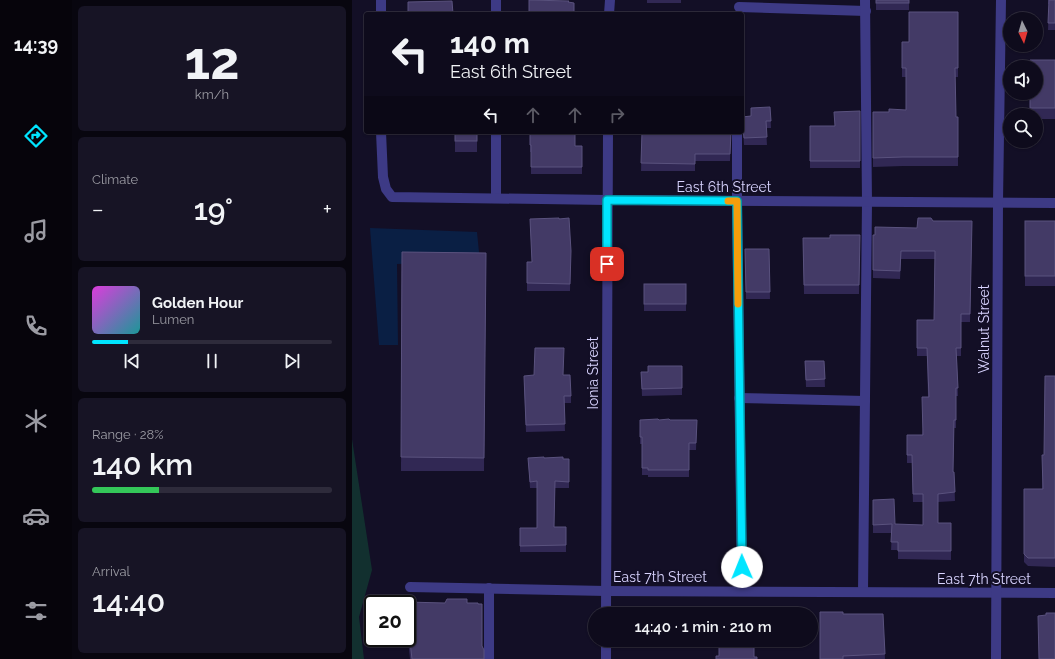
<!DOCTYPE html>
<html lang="en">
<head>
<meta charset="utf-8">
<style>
  :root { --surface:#0e0b1c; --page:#171425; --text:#f1f3f6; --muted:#9b9ba3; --line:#2e2b3b; --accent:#00e5ff }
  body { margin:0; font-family:Raleway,sans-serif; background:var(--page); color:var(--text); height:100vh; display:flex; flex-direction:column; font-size:15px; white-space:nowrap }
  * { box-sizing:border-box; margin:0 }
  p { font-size:13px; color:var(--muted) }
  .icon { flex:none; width:22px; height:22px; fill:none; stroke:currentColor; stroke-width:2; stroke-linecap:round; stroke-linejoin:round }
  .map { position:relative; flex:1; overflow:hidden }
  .side { display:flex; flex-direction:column; gap:6px; padding:6px; background:#08060f; width:280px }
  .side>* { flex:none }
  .top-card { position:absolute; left:12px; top:12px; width:380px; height:122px; border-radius:4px; box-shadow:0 1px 3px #0004,0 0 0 1px var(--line); background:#0e0b1c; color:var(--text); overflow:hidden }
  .needle { width:26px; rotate:175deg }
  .fabs { position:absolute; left:651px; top:12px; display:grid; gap:8px }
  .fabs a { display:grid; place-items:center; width:40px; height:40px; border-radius:50%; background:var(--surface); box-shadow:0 1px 3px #0004,0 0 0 1px var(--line); font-size:20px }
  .speed { position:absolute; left:12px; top:595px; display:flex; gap:8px; font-size:20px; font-weight:700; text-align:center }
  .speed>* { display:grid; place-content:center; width:52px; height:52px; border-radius:50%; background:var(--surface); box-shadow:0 1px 3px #0004,0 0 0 1px var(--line); line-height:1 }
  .speed .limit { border:2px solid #111; border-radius:6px; background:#fff; color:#111 }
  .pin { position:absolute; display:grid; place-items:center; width:34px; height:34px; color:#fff; margin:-17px; border-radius:8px; box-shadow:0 2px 6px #0006 }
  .me { position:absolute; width:44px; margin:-22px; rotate:359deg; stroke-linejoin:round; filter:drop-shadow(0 0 3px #0008) }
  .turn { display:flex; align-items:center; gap:14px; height:84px; padding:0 20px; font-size:18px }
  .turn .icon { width:52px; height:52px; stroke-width:2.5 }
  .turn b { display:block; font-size:28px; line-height:34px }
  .lanes { display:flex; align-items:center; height:38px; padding:0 20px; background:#0003; justify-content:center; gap:20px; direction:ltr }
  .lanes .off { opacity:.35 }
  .big { font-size:30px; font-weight:600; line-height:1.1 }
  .side .card { flex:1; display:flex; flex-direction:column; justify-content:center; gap:6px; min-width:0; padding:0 14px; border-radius:6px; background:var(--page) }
  .side .dial { align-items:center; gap:0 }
  .dial b { font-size:52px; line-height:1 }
  .song { display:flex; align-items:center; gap:12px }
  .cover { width:48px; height:48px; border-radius:6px; background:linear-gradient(135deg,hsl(300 70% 55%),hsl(180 70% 35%)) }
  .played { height:4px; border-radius:2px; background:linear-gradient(90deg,var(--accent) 15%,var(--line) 15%) }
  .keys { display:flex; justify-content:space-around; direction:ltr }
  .heat { display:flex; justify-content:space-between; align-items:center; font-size:22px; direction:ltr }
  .charge { height:6px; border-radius:3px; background:linear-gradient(90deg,#34c759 28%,var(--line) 0) }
  .trip { position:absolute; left:236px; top:607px; width:230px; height:40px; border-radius:20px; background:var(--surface); box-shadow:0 1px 3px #0004,0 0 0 1px var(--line); font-weight:600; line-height:40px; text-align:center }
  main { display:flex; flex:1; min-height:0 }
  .menu { display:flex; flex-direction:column; width:72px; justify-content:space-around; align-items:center; background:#06040b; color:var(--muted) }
  .menu .icon { width:28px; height:28px }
  .menu .selected { color:var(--accent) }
  .menu b { font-size:18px; color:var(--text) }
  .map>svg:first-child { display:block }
</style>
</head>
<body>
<main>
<nav class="menu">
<b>14:39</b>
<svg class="icon selected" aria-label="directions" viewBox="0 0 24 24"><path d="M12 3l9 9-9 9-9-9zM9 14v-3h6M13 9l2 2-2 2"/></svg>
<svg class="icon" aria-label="music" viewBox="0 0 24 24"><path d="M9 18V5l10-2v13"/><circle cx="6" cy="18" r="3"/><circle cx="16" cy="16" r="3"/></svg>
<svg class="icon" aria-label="phone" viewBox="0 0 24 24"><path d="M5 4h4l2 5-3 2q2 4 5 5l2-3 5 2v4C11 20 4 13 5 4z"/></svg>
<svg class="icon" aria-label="climate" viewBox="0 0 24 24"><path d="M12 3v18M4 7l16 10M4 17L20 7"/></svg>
<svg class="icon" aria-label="car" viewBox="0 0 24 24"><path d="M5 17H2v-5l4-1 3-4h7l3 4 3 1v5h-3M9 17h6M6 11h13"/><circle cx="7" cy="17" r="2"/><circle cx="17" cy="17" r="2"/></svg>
<svg class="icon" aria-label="filters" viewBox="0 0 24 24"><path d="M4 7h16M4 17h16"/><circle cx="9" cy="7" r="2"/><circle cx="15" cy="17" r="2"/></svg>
</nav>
<section class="side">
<div class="card dial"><b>12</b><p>km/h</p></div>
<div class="card"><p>Climate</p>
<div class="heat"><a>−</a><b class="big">19°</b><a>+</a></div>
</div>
<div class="card">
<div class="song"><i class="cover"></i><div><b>Golden Hour</b><p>Lumen</p></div></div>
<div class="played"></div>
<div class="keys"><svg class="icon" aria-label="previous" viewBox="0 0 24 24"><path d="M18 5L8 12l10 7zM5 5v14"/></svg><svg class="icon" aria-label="pause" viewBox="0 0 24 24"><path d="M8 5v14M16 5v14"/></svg><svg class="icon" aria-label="next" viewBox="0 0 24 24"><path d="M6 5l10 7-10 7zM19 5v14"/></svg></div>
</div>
<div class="card"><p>Range · 28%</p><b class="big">140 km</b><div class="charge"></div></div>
<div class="card"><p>Arrival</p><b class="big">14:40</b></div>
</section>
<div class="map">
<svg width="703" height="659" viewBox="0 0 703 659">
  <rect width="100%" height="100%" fill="#130f26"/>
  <!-- green -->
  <polygon fill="#12302f" points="0,439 20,570 7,617 12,659 0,659"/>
  <!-- water -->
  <polygon fill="#0a1f44" points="18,228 125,232 128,262 45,264 46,345 27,345"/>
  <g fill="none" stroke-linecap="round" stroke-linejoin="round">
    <!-- service -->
    <g stroke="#3d3a85" stroke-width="10">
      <polyline points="387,7 514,11"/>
      <polyline points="144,14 144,0"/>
      <polyline points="385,132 385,201 390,591"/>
      <polyline points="144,198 144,132"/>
      <polyline points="387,398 513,401"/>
      <polyline points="511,592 515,202 513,0"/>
      <polyline points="137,659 137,588"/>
    </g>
    <!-- minor -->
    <g stroke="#3d3a85" stroke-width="10">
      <polyline points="29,14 29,0"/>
      <polyline points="257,14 258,0"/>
      <polyline points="29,132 31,177 34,189 40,197 255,200 703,203"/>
      <polyline points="58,587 254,591 703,593"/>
      <polyline points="254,614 256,132"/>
      <polyline points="254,640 254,659"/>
      <polyline points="644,659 646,202 649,0"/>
    </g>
  </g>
  <!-- wall -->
  <g fill="#312854">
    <rect x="295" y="0" width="34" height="3"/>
    <rect x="524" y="0" width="33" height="10"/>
    <polygon points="696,0 703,0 703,30 696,30 697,4 696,4"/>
    <polygon points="606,12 606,77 603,77 604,117 606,117 606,166 551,166 521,167 521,112 537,112 554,110 554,77 550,77 550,42 557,42"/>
    <polygon points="703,60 703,119 684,119 684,115 678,115 678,93"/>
    <polygon points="418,107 419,128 414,128 415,145 392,145 391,129 390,128 390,117 399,116"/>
    <polygon points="508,111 508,168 458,168 458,126 482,126"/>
    <rect x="103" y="132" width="22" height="20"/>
    <polygon points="178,132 223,146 230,146 230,174 179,174 179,152 178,152"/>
    <polygon points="290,132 379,132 378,161 343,161 343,171 289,171"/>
    <polygon points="178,219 207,219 219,251 218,291 175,291 175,262 180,262"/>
    <polygon points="581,221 620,221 618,322 609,322 609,356 605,356 606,396 604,396 604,428 602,428 601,472 602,472 603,501 586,502 586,523 599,523 599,560 546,559 546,550 539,550 540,533 521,533 521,500 543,524 571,525 571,502 561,502 560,463 555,463 555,435 570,435 576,397 575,356 565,356 565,320 582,320 583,259 549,259 548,279 521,278 521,235 565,228"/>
    <rect x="673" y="221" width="30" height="65"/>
    <polygon points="508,235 507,294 452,294 451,238 478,238"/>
    <polygon points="393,249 417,249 418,299 394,299"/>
    <polygon points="50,252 134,253 132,471 49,471"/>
    <rect x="292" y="284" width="42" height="27"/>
    <polygon points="453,361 472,361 473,387 454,387"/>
    <polygon points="330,366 330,395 290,396 289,372 296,372"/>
    <polygon points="212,375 219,396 219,403 212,403 213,431 174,432 172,383"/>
    <polygon points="703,376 703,567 676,566 672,562 672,489 690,489 692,455"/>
    <polygon points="288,420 345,420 344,450 337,450 337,477 296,477 296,475 290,475 290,444 288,444"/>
    <polygon points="176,458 217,459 217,488 203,488 202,527 214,527 214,552 168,552 168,528 185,528 185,488 178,488"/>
    <polygon points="115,603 130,646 132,659 58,659 55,629 55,604"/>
    <polygon points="491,614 531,614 533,659 468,659"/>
  </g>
  <!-- building -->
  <g fill="#433a66" stroke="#5a527e">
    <polygon points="177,0 217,1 216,2 222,3 222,14 177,14"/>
    <rect x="524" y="0" width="33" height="3"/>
    <polygon points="697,0 703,0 703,23 696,23"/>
    <polygon points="100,1 101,14 56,14 56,2"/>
    <polygon points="557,12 606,12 606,68 603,68 604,117 606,117 606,157 551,157 521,158 521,112 537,112 537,109 554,110 554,68 550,68 550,42 557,42"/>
    <polygon points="678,60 703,60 703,108 678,108 678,93 684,93 684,67 678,67"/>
    <polygon points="418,107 419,121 414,121 415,137 392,138 390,117 399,116 399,108"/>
    <polygon points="508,111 508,161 458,161 458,126 483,126 482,112"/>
    <rect x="103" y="132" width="22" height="9"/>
    <polygon points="178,132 223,132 223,146 230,146 230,167 179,167 179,145 178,145"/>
    <polygon points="290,132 379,132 378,154 343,154 343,164 289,163"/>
    <polygon points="207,218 207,219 217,218 219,251 218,284 175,283 175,262 180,262 178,219"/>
    <polygon points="566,218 579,218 581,221 620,221 618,314 609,314 609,348 604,348 606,388 604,388 604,420 602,420 601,472 602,472 603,492 586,494 586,523 599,523 599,551 546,551 546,542 539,542 540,524 521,525 521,500 542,499 543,524 571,525 571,494 561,494 560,455 555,455 555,435 571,435 570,397 577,397 575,348 565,348 565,320 582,320 583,251 549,251 548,271 521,270 521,235 523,235 523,227 565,228"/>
    <rect x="673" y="221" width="30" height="55"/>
    <polygon points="478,235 508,235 507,285 452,285 451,238 478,238"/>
    <polygon points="393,249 417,249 418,292 394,292"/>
    <polygon points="50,252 134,253 132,458 49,457"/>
    <rect x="292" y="284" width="42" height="20"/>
    <polygon points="183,348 212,348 211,375 218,375 219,396 212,396 213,424 174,425 172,376 182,375"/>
    <polygon points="453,361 472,361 473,379 454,380"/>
    <polygon points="296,366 330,366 330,388 290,389 289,372 296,372"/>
    <polygon points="693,376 703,376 703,558 676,558 672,554 672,489 691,489 690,455 692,455"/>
    <polygon points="306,419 307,420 317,419 318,420 345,420 344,443 337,443 337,470 296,470 296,468 290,468 290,437 288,437 288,420"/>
    <polygon points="192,457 192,458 211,457 211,459 217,459 217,482 203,481 202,527 214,527 214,545 168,546 168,528 185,528 185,481 178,482 176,458"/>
    <polygon points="95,599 115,599 115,603 126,603 126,604 130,604 130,646 132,650 132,659 60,659 55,615 55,604 54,604 54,602 93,603"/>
    <rect x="367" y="611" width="36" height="3"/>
    <polygon points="468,612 491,612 491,614 531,614 533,654 491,656 491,659 468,659"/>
    <polygon points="694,613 703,613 703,659 687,659 686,616 694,615"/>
    <polygon points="367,640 402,640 402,657 405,657 405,659 364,659 364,656 367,656"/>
  </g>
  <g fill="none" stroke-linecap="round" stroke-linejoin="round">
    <defs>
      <polyline id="route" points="255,264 255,200 385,201 390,567"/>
    </defs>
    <!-- route casing -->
    <use href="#route" stroke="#0095a6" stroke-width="10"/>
    <!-- route -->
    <use href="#route" stroke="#00e5ff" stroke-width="7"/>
    <!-- slow -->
    <polyline stroke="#f59e0b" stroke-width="7" points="376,201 385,201 386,304"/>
  </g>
  <g text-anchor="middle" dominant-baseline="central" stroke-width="4" stroke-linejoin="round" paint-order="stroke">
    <!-- street labels -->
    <g font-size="14" fill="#d9d4ff" stroke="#130f26">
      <text x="372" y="187">East 6th Street</text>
      <text transform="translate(632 329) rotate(-90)">Walnut Street</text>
      <text transform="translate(241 373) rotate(-90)">Ionia Street</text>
      <text x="308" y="577">East 7th Street</text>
      <text x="632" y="579">East 7th Street</text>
    </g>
  </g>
</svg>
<div class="fabs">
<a><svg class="needle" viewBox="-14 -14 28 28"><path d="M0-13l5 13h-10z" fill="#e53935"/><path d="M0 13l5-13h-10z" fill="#9b9ba3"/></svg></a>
<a><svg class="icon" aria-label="sound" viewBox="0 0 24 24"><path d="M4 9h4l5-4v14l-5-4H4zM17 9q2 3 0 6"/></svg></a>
<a><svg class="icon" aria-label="search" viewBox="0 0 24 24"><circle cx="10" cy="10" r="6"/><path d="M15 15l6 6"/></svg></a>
</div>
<div class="speed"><div class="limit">20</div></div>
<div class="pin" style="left:255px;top:264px;background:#d93025"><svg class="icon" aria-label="arrive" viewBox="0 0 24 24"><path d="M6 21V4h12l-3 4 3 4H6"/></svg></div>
<svg class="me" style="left:390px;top:567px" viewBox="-20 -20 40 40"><circle r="19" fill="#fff"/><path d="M0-13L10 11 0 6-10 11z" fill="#00e5ff"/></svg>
<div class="trip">14:40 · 1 min · 210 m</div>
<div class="top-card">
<div class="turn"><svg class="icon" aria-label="left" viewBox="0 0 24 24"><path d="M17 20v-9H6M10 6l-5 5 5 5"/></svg><div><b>140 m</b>East 6th Street</div></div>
<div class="lanes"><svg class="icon" aria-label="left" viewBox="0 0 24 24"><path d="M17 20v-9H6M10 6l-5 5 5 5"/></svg><svg class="icon off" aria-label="ahead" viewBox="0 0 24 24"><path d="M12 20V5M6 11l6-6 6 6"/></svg><svg class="icon off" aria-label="ahead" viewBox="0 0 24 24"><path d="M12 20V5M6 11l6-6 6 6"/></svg><svg class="icon off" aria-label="right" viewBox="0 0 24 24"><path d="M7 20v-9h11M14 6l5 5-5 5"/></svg></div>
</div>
</div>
</main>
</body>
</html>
